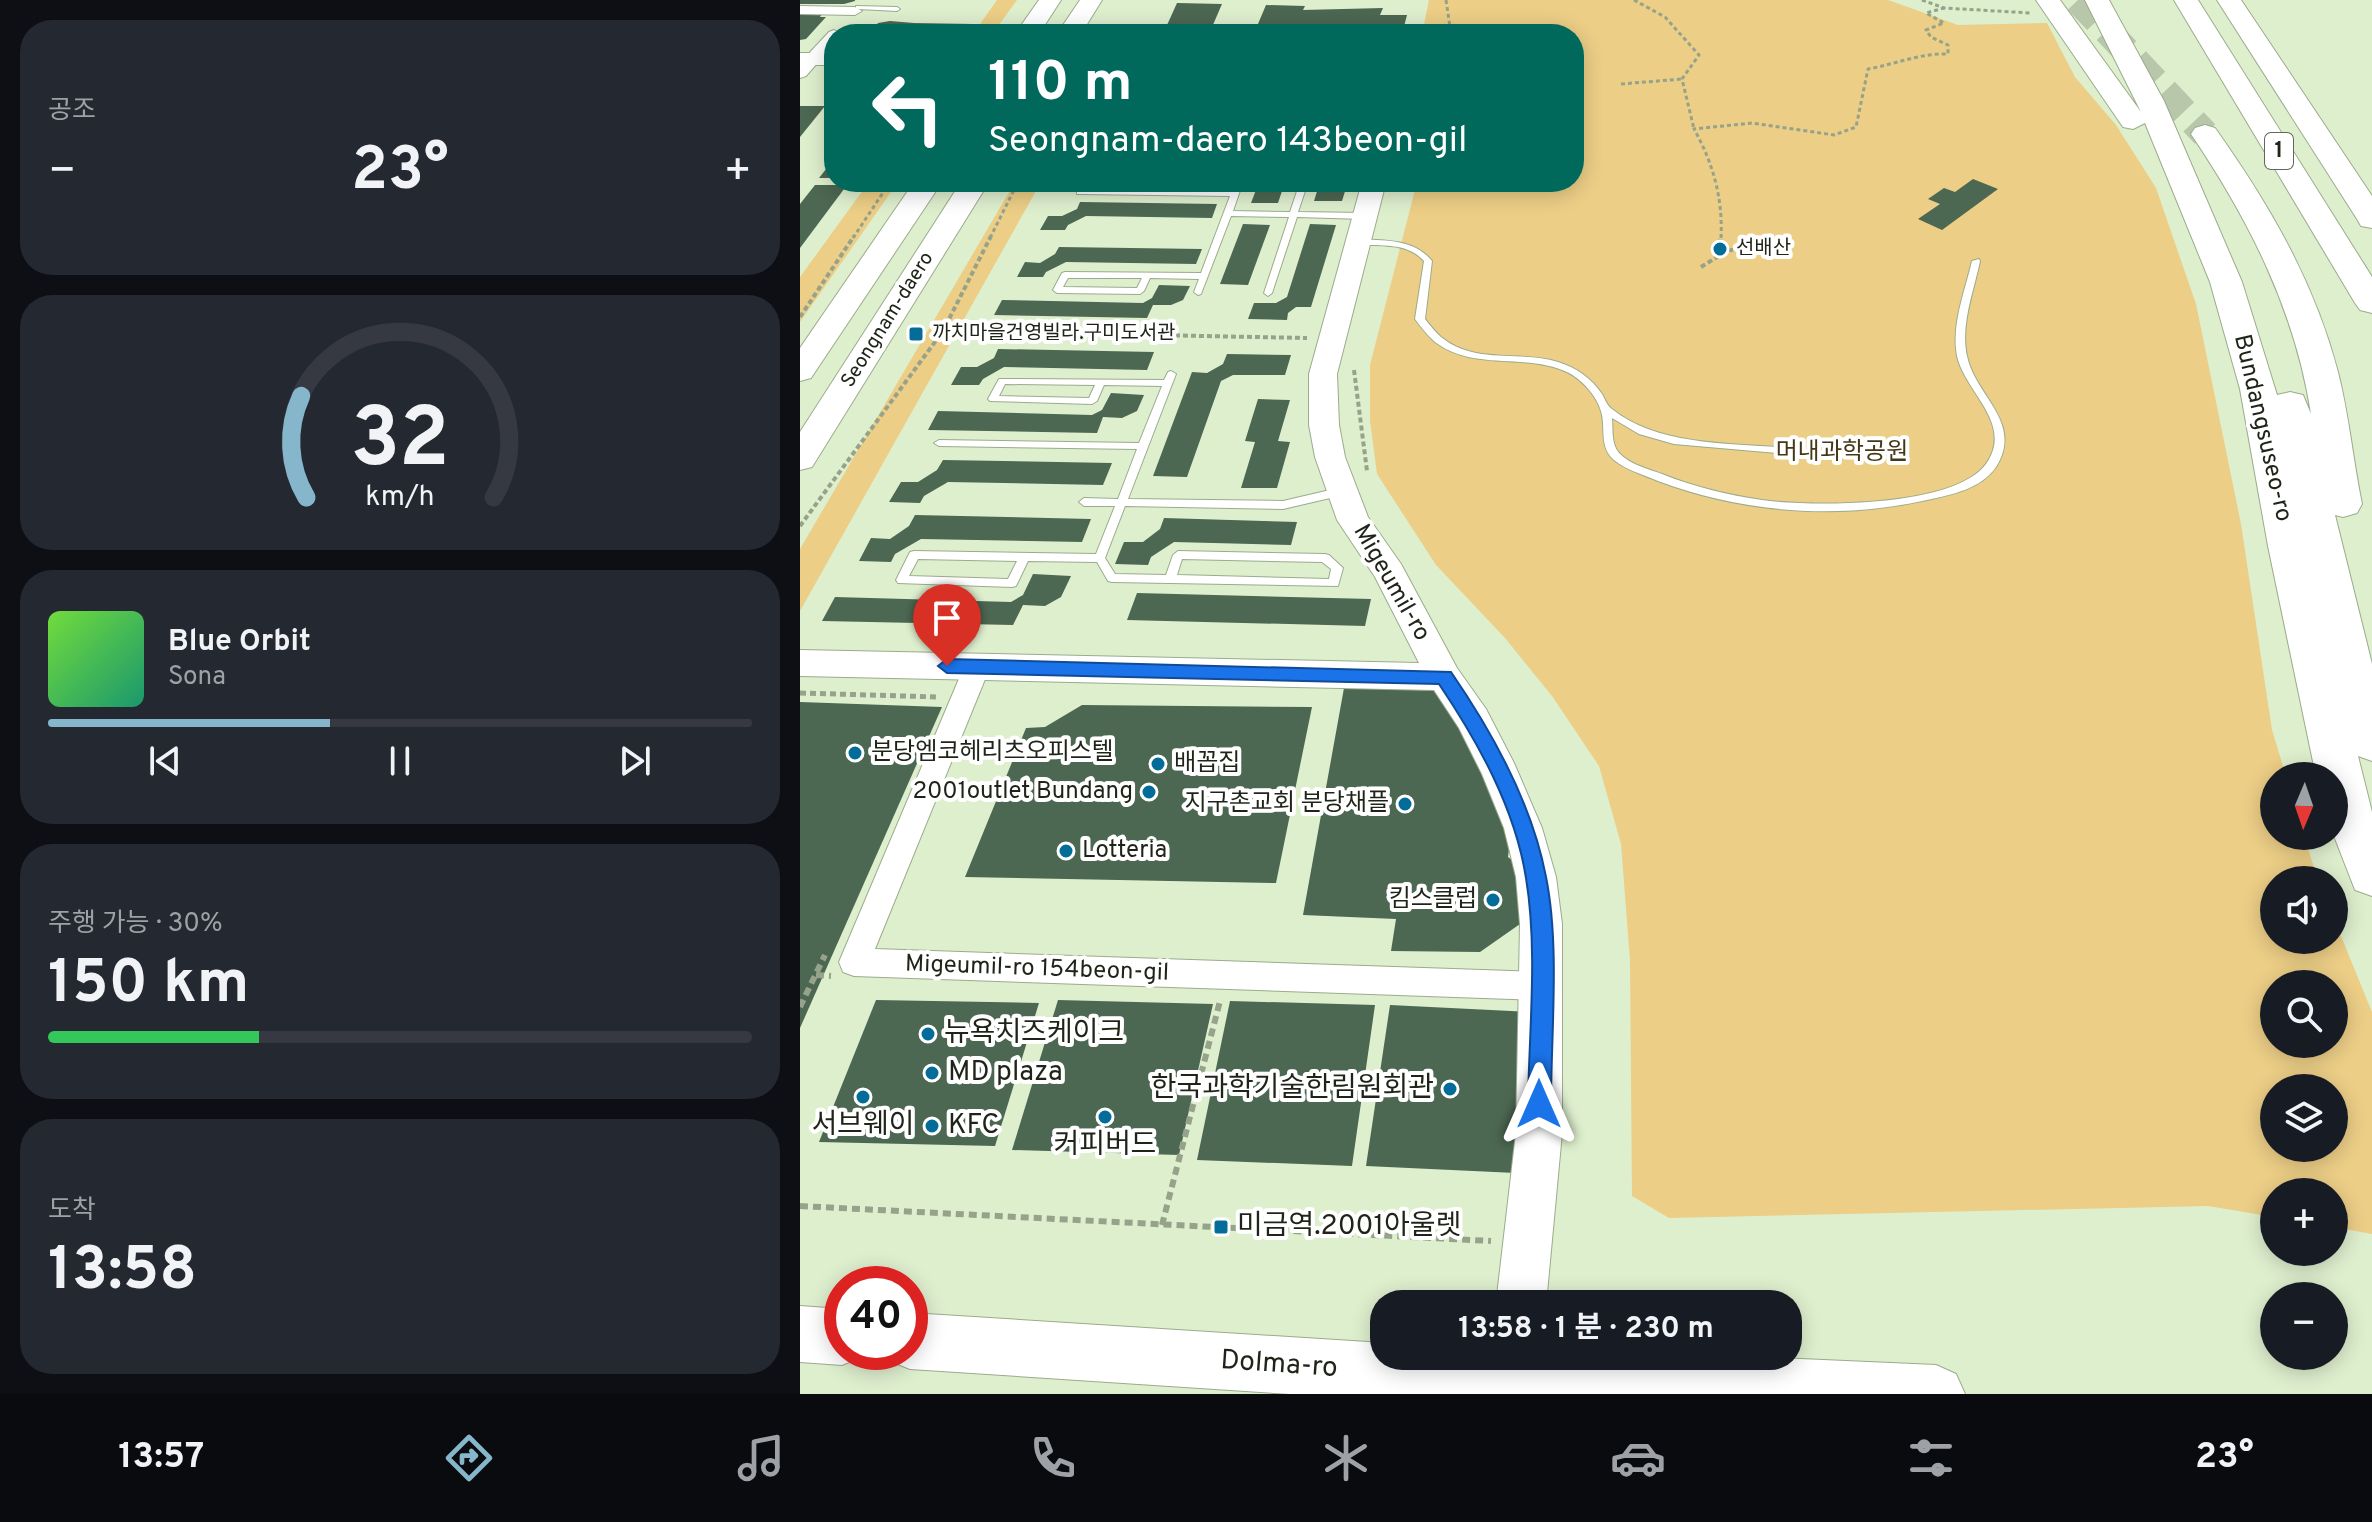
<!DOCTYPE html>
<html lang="ko">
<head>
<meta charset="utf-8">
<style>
  :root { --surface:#171b24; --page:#242831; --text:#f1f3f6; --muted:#9ea1a6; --line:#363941; --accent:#86b6cc }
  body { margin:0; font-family:Overpass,"Noto Sans KR",sans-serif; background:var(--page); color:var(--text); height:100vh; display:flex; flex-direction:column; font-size:30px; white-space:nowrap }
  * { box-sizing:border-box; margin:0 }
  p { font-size:26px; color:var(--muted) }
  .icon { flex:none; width:44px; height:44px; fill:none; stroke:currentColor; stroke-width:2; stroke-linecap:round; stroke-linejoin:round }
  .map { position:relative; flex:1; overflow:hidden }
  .sheet { display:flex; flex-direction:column; gap:20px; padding:20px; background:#0d0f14; width:800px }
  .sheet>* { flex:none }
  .banner { position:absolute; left:24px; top:24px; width:760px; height:168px; border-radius:32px; box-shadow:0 4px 20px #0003; background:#00695c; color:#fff; overflow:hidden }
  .needle { width:52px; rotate:182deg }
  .fabs { position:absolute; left:1460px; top:762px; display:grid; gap:16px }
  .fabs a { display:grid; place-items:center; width:88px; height:88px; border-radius:50%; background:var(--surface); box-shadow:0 4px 20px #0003; font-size:40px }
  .speed { position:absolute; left:24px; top:1266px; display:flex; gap:16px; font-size:40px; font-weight:700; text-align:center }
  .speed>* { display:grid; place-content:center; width:104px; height:104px; border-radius:50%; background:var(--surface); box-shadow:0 4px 20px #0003; line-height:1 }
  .speed .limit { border:12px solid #d22; background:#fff; color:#111 }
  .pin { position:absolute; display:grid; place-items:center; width:68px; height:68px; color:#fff; margin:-82px -34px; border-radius:50% 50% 50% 0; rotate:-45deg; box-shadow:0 0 8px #0007 }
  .pin .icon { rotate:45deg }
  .me { position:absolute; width:88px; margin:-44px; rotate:0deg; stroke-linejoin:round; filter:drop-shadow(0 0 6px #0008) }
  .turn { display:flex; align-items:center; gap:28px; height:168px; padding:0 32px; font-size:36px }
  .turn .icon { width:104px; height:104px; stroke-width:2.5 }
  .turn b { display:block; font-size:56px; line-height:68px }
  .big { font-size:60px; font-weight:700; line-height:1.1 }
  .sheet .tile { flex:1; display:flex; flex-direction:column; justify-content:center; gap:12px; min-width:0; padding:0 28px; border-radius:32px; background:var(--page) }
  .sheet .dial { align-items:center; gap:0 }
  .dial svg { height:208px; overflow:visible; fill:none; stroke:var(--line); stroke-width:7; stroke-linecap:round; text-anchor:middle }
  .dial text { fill:var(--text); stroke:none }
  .song { display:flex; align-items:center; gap:24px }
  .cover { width:96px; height:96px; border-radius:12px; background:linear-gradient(135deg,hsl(100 70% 55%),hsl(160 70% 35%)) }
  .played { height:8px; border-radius:4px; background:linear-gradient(90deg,var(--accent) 40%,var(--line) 40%) }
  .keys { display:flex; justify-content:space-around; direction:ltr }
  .heat { display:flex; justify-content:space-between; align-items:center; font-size:44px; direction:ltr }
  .charge { height:12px; border-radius:6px; background:linear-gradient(90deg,#34c759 30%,var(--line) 0) }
  .trip { position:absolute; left:570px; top:1290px; width:432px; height:80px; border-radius:32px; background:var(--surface); box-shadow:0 4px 20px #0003; font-weight:700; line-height:80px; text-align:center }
  .tabs { display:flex; height:128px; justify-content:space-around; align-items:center; background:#090b0e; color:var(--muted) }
  .tabs .icon { width:56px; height:56px }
  .tabs .on { color:var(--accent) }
  .tabs b { font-size:36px; color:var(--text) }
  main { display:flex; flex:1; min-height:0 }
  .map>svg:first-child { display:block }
</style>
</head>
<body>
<main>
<section class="sheet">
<div class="tile"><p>공조</p>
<div class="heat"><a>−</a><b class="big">23°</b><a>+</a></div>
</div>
<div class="tile dial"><svg viewBox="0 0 100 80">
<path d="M14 69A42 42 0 1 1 86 69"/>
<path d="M14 69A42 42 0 0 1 12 30" stroke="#86b6cc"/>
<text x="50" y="56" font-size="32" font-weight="700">32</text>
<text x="50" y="72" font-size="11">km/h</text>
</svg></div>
<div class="tile">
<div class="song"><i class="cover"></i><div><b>Blue Orbit</b><p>Sona</p></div></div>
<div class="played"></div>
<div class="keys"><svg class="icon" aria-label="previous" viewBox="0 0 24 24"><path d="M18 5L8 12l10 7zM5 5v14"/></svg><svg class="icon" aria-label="pause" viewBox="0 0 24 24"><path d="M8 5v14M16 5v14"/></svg><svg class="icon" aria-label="next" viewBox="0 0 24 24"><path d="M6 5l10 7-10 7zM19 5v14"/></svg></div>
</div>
<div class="tile"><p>주행 가능 · 30%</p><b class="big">150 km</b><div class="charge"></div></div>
<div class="tile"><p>도착</p><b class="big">13:58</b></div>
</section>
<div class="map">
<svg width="1572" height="1394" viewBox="0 0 1572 1394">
  <rect width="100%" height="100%" fill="#deefce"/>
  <!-- green -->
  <g fill="#ecce86" fill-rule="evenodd">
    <polygon points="197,0 217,0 193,33 173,34"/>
    <path d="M629,0H1088L1158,25L1247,23L1275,77L1316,125L1356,188L1396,304L1441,524L1472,730L1486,776H1474V836H1504L1518,880H1474V940H1534V919L1572,1012V1234L1534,1227V1192H1474V1217L1408,1206L869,1218L832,1196L830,960L821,844L799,766L752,696L705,638L636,565L577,474L570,421V365L617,182H774V34H622ZM1474,984H1534V1044H1474ZM1474,1088H1534V1148H1474Z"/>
    <polygon points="69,182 98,182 0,322 0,277"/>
    <polygon points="215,182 241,182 0,611 0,549"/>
  </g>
  <!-- building -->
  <g fill="#4c6752">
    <polygon points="0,0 55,0 55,1 44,4 0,4"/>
    <polygon points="377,3 422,4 409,34 363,34"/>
    <polygon points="466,5 505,6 503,10 583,8 580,15 607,15 602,34 455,31"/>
    <polygon points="0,14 22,14 20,17 26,17 6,39 0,40"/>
    <polygon points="90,21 114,23 172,24 164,34 70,34 78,23"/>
    <polygon points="0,106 25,106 0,137"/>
    <polygon points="34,159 34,178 19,178"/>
    <polygon points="1173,179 1198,189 1142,230 1118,219 1140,204 1128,199 1144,188 1155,192"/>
    <polygon points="459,182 485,182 478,203 451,203"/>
    <polygon points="520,182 548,182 542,201 514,201"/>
    <polygon points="15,185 47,185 0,248 0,204"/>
    <polygon points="280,202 417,204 412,218 286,216 268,225 265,230 240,230 248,216 262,216 277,209"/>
    <polygon points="443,224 470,225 448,285 420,284"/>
    <polygon points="510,224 536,225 511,307 496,307 488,313 487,320 448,319 454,303 476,303 487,297"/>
    <polygon points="259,247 402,249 396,264 266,262 246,272 243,277 217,277 225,262 240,263 255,254"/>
    <polygon points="359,285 390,286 383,300 371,305 353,305 347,318 194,315 202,300 343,303 352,298"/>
    <polygon points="198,349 354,352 347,370 204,367 183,379 179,385 151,385 161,367 177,367 194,358"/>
    <polygon points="427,354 491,355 485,375 433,375 421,381 387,477 353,476 392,372 407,373 423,364"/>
    <polygon points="311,393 344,395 337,411 322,418 303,417 297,433 128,430 138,411 292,415 302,410"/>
    <polygon points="458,399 490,400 478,441 490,442 477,488 441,488 455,442 445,441"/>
    <polygon points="143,460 312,463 303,485 148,482 124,496 120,503 89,502 101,482 118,482 137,470"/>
    <polygon points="115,515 291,519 282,542 121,539 95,554 91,562 59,561 71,538 90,539 109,526"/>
    <polygon points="364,518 497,522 491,545 374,542 351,557 348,565 315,564 324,542 343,542 360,529"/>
    <polygon points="233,574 271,576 261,597 245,606 223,605 213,625 22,621 35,597 211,602 223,595"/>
    <polygon points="337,593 571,599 565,626 327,620"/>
    <polygon points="544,688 644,691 712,825 708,857 725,870 720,924 680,952 591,951 596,919 503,915"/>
    <polygon points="0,702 142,707 0,1028"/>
    <polygon points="282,705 512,707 476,883 165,877 226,728 245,727"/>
    <polygon points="76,1000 239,1003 195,1146 19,1142"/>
    <polygon points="258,1000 413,1004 379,1155 212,1150"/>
    <polygon points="430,1001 575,1005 552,1166 397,1160"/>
    <polygon points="590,1005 729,1012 716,1173 566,1166"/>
  </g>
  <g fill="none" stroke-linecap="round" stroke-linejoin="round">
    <!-- highway-tunnel -->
    <polyline stroke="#b8c6aa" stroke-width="28" stroke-dasharray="28 14" stroke-linecap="butt" points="1278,0 1405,134"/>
    <defs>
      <g id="lane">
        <polygon points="56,6 97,7 100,9 97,11 58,9 56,8"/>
        <path d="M435,182H443L433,211L490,212L500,182H508L498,212L565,213L569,216L565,219L497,217L472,293L468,296L464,293L489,217L431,216L401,294L398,295L394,292L399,279L350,278L344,291L340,294L257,293L253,290L262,273L265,272L401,273L430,196L280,194H277V190L431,192ZM268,278H342L337,288L263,287Z"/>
        <path d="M558,239C585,241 613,238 632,261L625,319C630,325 635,332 641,337C675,365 719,350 758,362C777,368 791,378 802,394C805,399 807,406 812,409C857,446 932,443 988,448L993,451L988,454L874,444L839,434L812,418C813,429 811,444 819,453C829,464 848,469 862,474C894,487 928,495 962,500C1011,507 1160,508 1188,461C1212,422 1165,392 1157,356C1151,325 1165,291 1172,261L1179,259L1180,261C1174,291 1160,325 1167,356C1175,396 1224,422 1196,467C1181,489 1151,495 1127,500C1038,520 943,513 858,481C844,475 826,470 814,460C800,448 805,431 802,415C799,399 784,381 769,373C726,352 675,372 635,342C628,336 621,327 615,319L624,261C606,241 579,247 555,244V240Z"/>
        <path d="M371,371L376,374L328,499L483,501L543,487L548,491L543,495L483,509L325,506L305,558L315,574L366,575L373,555L378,551L525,554L529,555L543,568L538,586L312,582L308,581L297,562L228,561L216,586L212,587L98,583L96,580L110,552L114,551L296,554L315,506H284L279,502L284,498L318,499L337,449L139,446L134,443L139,440L339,443L362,386L304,385L297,401L292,404L190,401L188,399L199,379L364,380L368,372ZM205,384L295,385L289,398L199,396ZM118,559L217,561L208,579L109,576ZM382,559L522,562L531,569L529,579L377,575Z"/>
      </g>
      <g id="street">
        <polygon points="0,6 55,7 62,11 55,15 0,14"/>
        <polygon points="34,30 41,34 34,34 34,44 6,76 0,78 0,63 29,32"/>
        <polygon points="177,657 186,660 190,667 75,949 740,972 751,976 755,986 751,996 740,1000 54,976 43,972 39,962 164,667 168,660"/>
      </g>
      <g id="secondary">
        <rect x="0" y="53" width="34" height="12"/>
        <polygon points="562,182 586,182 537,374 539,425 545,457 568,517 601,564 657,668 686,709 714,763 742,828 756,877 762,924 762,1133 746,1304 696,1304 716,1133 720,924 716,877 704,828 682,774 659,728 634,690 0,676 0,650 619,663 575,577 537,520 515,457 509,425 509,374"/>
      </g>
      <g id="primary">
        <polygon points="239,0 261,0 239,34 215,34"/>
        <polygon points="280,0 302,0 281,34 257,34"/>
        <polygon points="114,182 142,182 11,378 0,381 0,348"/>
        <polygon points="161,182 189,182 12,467 0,470 0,432"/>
        <polygon points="0,1306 42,1309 42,1352 64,1352 62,1357 42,1365 0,1362"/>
        <polygon points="110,1313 584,1343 584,1356 930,1356 1136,1365 1156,1374 1165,1394 490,1394 110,1369 90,1361 86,1352 110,1352"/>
      </g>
      <g id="highway">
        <path d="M1236,0H1260L1341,112L1285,0H1309L1364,101L1442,282L1477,395L1490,392L1503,395L1511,414C1495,310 1449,220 1391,134L1395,128L1405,125L1415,128C1469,204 1514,281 1538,372C1549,415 1553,460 1562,504L1557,513L1543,517L1535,515L1572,664V761L1558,756L1572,812V896L1555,890L1534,836V776H1516L1468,546L1440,389L1410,282L1345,123L1333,129L1323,127Z"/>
        <polygon points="1374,0 1398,0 1572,277 1572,313 1560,310 1555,303"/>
        <polygon points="1417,0 1441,0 1572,196 1572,228 1561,226 1557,219"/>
      </g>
    </defs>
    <!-- lane casing -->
    <use href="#lane" stroke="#9bab8c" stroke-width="2"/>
    <!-- street casing -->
    <use href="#street" stroke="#9bab8c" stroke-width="2"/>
    <!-- secondary casing -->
    <use href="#secondary" stroke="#9bab8c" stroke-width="2"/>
    <!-- primary casing -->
    <use href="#primary" stroke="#9bab8c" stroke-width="2"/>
    <!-- highway casing -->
    <use href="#highway" stroke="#9bab8c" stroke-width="2"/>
    <!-- path-far3 -->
    <g stroke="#96a38a" stroke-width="3" stroke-dasharray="4 3" stroke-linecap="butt">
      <polyline points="646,0 651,34"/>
      <polyline points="834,0 865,17 899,55 882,79 894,129"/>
      <polyline points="1122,0 1144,8 1231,13"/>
      <polyline points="821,84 882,79"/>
      <polyline points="53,238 90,182"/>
      <polyline points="190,238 218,182"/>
      <path d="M921,238C923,198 913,163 894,129L952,123L1034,135L1056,127L1068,69C1096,64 1120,53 1148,54V45L1131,37L1126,30L1144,23L1126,13L1144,8"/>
    </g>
    <!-- path-far2 -->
    <g stroke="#96a38a" stroke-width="4" stroke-dasharray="5 3" stroke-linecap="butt">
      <polyline points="920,249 949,252"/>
      <polyline points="901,267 917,257 921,236"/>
      <polyline points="0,317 54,236"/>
      <polyline points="143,331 507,338"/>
      <polyline points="554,370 567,471"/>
      <polyline points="0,526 143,331 191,236"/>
    </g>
    <!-- path-far1 -->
    <polyline stroke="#96a38a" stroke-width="5" stroke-dasharray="6 4" stroke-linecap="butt" points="0,693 139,697"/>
    <!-- path -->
    <g stroke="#96a38a" stroke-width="6" stroke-dasharray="8 5" stroke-linecap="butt">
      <polyline points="16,975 31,976"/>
      <polyline points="0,1007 25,955"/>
      <polyline points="0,1206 691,1241"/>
      <polyline points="362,1225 420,1001"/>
    </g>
    <!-- lane -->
    <use href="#lane" fill="#fff" fill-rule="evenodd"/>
    <!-- street -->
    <use href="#street" fill="#fff" fill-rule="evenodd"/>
    <!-- secondary -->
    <use href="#secondary" fill="#fff" fill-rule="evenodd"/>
    <!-- primary -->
    <use href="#primary" fill="#fff" fill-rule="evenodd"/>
    <!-- highway -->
    <use href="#highway" fill="#fff" fill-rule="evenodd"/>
  </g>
  <!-- route -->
  <path fill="#1a73e8" stroke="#114b97" stroke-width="2" d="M147,659L651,672C693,733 732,803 746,877C760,946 751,1033 751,1104L747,1112L739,1115L731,1112L728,1104C729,1030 738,951 726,878C715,808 678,742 639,684L147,673L138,666Z"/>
  <!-- markers -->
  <g fill="#036c99" stroke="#fff" stroke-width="3">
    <circle cx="920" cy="249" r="8"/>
    <rect x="108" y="326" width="16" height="16" rx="4"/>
    <circle cx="55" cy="753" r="8"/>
    <circle cx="358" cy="764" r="8"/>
    <circle cx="349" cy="792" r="8"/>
    <circle cx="605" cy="804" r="8"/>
    <circle cx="266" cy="851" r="8"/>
    <circle cx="693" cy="900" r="8"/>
    <circle cx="128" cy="1034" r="8"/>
    <circle cx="132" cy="1073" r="8"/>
    <circle cx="650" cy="1089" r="8"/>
    <circle cx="63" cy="1097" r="8"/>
    <circle cx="305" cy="1117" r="8"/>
    <circle cx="132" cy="1126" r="8"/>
    <rect x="413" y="1219" width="16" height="16" rx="4"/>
  </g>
  <g text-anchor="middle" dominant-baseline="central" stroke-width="8" stroke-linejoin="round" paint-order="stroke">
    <!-- far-poi labels -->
    <g font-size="20" fill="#1e2418" stroke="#fff" text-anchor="start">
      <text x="936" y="249">선배산</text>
      <text x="132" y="334">까치마을건영빌라.구미도서관</text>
    </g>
    <!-- far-street labels -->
    <g font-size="20" fill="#1e2418" stroke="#fff">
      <text transform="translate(88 320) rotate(-58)">Seongnam-daero</text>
    </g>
    <!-- shield labels -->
    <rect fill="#fff" stroke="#62665d" stroke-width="2" x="1465" y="133" width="28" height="36" rx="6"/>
    <g font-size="22" font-weight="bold" fill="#1e2418">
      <text x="1479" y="151">1</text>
    </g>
    <!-- street labels -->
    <g font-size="24" fill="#1e2418" stroke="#fff">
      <text transform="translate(1462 428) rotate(77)">Bundangsuseo-ro</text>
      <text transform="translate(591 583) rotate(60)">Migeumil-ro</text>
      <text transform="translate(237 969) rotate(2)">Migeumil-ro 154beon-gil</text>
    </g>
    <!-- park labels -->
    <g font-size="24" fill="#453817" stroke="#fff">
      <text x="1042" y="453">머내과학공원</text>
    </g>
    <!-- poi labels -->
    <g font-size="24" fill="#1e2418" stroke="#fff" text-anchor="start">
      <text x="71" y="753">분당엠코헤리츠오피스텔</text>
      <text x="374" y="764">배꼽집</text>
      <text x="333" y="792" text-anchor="end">2001outlet Bundang</text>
      <text x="589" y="804" text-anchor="end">지구촌교회 분당채플</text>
      <text x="282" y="851">Lotteria</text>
      <text x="677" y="900" text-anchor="end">킴스클럽</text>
    </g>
    <!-- near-poi labels -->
    <g font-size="28" fill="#1e2418" stroke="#fff" text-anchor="start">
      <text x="144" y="1034">뉴욕치즈케이크</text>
      <text x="148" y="1073">MD plaza</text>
      <text x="634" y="1089" text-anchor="end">한국과학기술한림원회관</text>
      <text x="63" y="1126" text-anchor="middle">서브웨이</text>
      <text x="148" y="1126">KFC</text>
      <text x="305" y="1146" text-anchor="middle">커피버드</text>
      <text x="437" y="1227">미금역.2001아울렛</text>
    </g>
    <!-- near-street labels -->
    <g font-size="28" fill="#1e2418" stroke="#fff">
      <text transform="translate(479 1365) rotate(4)">Dolma-ro</text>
    </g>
  </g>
</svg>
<div class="fabs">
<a><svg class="needle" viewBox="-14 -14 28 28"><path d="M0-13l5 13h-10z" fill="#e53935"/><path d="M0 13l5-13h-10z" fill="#9ea1a6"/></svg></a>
<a><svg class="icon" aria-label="sound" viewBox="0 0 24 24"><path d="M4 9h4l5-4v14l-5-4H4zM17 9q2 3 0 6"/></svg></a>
<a><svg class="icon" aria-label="search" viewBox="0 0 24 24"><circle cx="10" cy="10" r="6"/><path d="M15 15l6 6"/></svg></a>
<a><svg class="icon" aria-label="layers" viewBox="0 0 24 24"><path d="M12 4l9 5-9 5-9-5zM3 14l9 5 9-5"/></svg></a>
<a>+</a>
<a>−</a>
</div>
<div class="speed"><div class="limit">40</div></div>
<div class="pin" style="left:147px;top:666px;background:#d93025"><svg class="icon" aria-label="arrive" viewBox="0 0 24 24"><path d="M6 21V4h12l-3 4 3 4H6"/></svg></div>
<svg class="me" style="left:739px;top:1104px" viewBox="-20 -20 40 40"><path d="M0-17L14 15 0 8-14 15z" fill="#1a73e8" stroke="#fff" stroke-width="4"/></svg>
<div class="trip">13:58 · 1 분 · 230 m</div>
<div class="banner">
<div class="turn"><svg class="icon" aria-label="left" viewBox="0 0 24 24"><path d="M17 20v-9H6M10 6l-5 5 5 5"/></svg><div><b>110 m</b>Seongnam-daero 143beon-gil</div></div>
</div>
</div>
</main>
<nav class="tabs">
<b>13:57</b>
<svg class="icon on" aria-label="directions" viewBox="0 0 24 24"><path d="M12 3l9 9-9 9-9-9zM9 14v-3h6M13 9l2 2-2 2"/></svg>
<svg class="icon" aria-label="music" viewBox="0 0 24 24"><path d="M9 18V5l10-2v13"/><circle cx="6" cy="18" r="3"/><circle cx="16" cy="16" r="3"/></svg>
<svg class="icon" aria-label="phone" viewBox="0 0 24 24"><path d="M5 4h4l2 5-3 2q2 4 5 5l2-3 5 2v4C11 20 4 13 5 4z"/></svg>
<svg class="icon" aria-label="climate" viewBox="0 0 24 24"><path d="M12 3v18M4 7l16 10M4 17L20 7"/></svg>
<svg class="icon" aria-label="car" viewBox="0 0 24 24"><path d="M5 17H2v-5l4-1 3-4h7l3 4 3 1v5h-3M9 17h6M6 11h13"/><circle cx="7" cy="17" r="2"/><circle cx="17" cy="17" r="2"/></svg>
<svg class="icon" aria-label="filters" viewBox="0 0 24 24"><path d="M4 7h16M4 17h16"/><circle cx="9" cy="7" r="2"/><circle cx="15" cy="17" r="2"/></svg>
<b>23°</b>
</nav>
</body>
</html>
